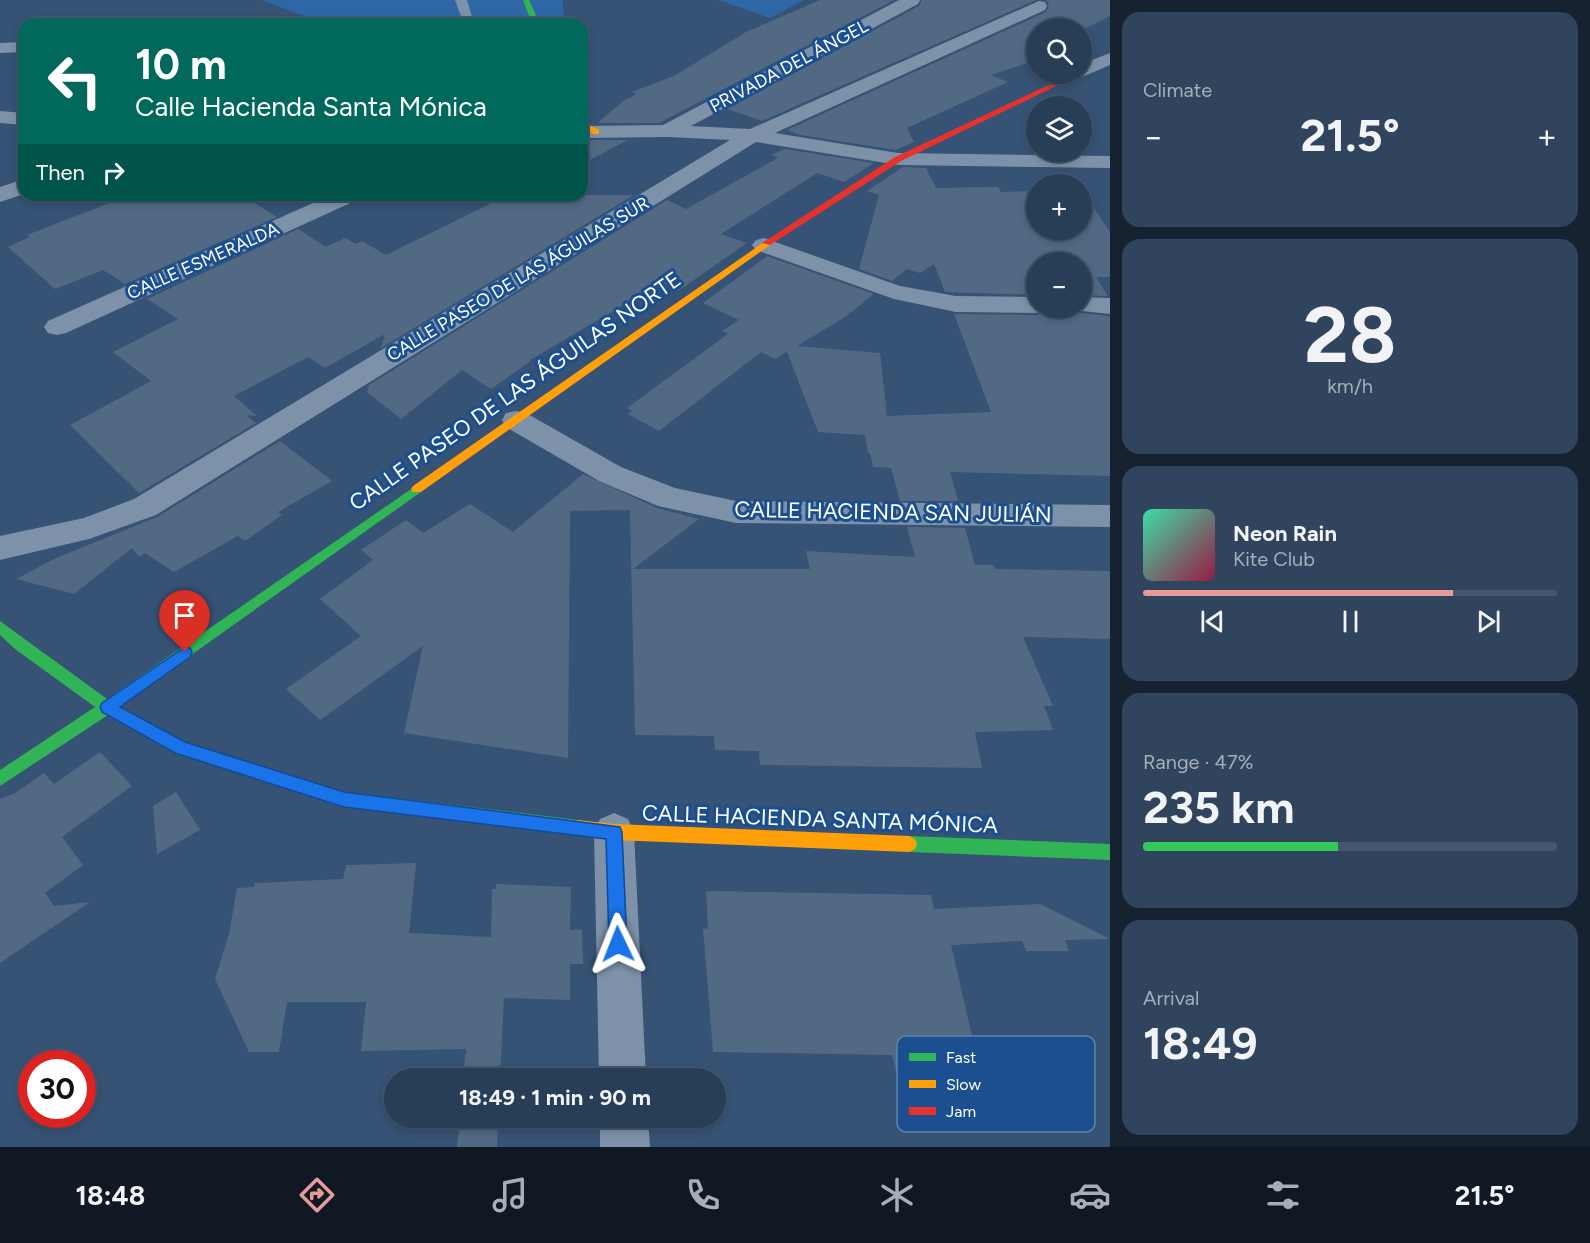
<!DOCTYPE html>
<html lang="en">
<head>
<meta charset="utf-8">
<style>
  :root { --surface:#283e57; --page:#30455d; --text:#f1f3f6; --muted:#a5aeba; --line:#44576d; --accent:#e69b98 }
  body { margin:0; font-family:Figtree,sans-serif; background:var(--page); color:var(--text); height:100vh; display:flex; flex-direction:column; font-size:22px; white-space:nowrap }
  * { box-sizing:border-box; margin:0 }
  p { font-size:20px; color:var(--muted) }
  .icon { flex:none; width:33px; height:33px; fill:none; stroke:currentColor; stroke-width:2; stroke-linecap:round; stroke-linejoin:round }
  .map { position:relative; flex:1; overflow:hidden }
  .details { display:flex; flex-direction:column; gap:12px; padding:12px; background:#162230; width:480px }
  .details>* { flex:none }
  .guide { position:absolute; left:18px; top:18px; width:570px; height:183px; border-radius:18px; box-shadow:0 3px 9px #0003,0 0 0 2px var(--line); background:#00695c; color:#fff; overflow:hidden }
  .tools { position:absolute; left:1026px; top:18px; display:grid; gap:12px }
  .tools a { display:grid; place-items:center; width:66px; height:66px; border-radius:50%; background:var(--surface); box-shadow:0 3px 9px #0003,0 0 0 2px var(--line); font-size:30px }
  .speed { position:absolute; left:18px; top:1050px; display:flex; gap:12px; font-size:30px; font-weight:700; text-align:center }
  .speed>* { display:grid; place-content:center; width:78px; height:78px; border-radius:50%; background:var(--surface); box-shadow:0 3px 9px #0003,0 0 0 2px var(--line); line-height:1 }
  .speed .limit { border:9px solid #d22; background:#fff; color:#111 }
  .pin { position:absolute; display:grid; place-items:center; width:51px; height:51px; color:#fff; margin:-62px -26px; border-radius:50% 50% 50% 0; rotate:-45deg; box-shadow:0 0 6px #0007 }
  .pin .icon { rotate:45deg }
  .me { position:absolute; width:66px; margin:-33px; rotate:358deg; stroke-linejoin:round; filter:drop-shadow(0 0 4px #0008) }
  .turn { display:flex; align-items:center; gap:21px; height:126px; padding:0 18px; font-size:27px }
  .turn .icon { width:78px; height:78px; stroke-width:2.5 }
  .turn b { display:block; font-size:42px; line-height:51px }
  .then { display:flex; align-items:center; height:57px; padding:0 18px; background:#0003; gap:12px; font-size:22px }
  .big { font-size:45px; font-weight:700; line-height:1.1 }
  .details .widget { flex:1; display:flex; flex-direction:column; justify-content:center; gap:9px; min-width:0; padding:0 21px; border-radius:18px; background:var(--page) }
  .details .dial { align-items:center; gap:0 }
  .dial b { font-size:78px; line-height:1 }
  .song { display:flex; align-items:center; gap:18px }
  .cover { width:72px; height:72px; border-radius:9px; background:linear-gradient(135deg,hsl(160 70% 55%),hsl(340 70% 35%)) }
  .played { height:6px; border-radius:3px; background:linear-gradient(90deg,var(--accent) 75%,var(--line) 75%) }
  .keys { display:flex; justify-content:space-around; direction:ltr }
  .heat { display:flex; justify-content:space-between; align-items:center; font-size:33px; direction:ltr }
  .charge { height:9px; border-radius:4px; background:linear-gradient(90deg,#34c759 47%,var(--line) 0) }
  .trip { position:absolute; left:384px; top:1068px; width:342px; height:60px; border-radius:30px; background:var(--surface); box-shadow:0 3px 9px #0003,0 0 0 2px var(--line); font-weight:700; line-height:60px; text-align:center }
  .tab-bar { display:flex; height:96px; justify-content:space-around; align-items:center; background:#101923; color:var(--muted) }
  .tab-bar .icon { width:42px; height:42px }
  .tab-bar .on { color:var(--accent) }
  .tab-bar b { font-size:27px; color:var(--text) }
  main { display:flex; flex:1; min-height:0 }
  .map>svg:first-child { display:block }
</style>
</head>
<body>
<main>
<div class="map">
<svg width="1110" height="1147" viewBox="0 0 1110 1147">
  <rect width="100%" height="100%" fill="#365274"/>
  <!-- green -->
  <g fill="#2f66a5">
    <polygon points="262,0 563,0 564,24 325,24"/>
    <polygon points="718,0 804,0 770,18"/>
  </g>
  <!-- building -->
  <g fill="#526984">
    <polygon points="820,0 894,0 659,123 598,123 623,101 637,94 632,92 674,76 746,32"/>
    <polygon points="922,0 1036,0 762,121 727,109 919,6"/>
    <polygon points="1046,0 1110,0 1110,16 1082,30 1036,28 1036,60 991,75 1008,82 907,128 914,142 896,150 800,135 787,130 1046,12 1049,5"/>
    <polygon points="582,140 628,140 582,164"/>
    <polygon points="785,149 874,163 844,182 817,173 721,234 747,243 678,291 661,283 530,360 531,361 491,389 462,370 401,419 367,392 369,385 667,200 686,209 778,158 771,155"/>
    <polygon points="903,167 926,168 936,188 998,187 1001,192 1036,191 1036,230 1082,230 1082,190 1110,232 1110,277 1096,277 1108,296 1082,295 1082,262 1036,262 1036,295 945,292 934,264 920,273 907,269 892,281 859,269 879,195 867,191"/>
    <polygon points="130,195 242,195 277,217 125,284 103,270 55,289 8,247 30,237 27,235"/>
    <polygon points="508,195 634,195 381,348 385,334 325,368 308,357 234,396 257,416 246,415 256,423 139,493 70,425 151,381 113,352 178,319 147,299 298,229 326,247 345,238 356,244 362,241 386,255"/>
    <polygon points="767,256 874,294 845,317 797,346 880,353 887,416 991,412 954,314 1036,315 1049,308 1069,308 1073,312 1110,316 1110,476 950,472 958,501 900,501 891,468 873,467 870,453 868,453 865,435 818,432 787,352 775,359 761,352 659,431 628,414 632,411 627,408 728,334 722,331 739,320 703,303"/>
    <polygon points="280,441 332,481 278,512 282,515 245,541 238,536 174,572 145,553 139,557 132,548 74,594 16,579 56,558 157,517"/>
    <polygon points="583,474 657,508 699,519 633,569 810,569 806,551 915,557 907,527 965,528 975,565 993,565 995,569 1110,571 1110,639 1023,637 1053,706 1044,706 1053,730 975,732 982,768 760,765 759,751 715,750 714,736 635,735 630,510 570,511 568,758 404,733 423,646 320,720 286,689 361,636 320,599 373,560 361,550 406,520 423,533 470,504 513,532"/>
    <polygon points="100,752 132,786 62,837 83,865 45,893 54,906 90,902 0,963 0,799 15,793 44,773 54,784"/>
    <polygon points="176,792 200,830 157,854 153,806"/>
    <polygon points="416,863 409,933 491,937 492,889 496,889 496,884 571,887 570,930 582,930 583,964 570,964 570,1000 504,998 500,1078 463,1078 466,1049 361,1051 366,1002 287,1002 279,1052 249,1052 215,979 229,934 237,888 254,887 255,883 343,879 346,865"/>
    <polygon points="706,891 931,895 934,909 1040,904 1110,939 1065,940 1069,951 1026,951 1022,941 951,945 977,1057 953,1056 958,1091 900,1088 892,1055 713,1052 703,928 708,929"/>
    <polygon points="460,1118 498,1118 497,1147 457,1147"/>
  </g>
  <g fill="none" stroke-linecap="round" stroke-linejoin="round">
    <!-- lane -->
    <polygon fill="#7d92a8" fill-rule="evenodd" points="455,0 467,0 472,17 470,19 462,19"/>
    <!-- street -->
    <g fill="#7d92a8" fill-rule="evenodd">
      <polygon points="899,0 920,0 918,4 691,126 750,129 1039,1 1045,2 1047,6 1045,10 775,133 898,153 1110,156 1110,168 898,165 756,142 156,515 89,539 0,560 0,536 84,518 134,499 730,140 667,137 582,138 582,126 663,125"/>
      <polygon points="24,42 24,52 0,53 0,43"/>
      <polygon points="1110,53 1110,65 1082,77 1074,74 1082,74 1082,64"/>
      <polygon points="0,111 24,113 24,125 0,123"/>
      <polygon points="24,179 24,194 0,202 0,187"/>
      <polygon points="331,195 360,195 357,200 66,333 57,335 48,333 44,327 48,321"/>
      <polygon points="764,238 900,286 956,296 1036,297 1036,308 1047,308 1036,313 956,312 894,299 756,250 752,245 756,240"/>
      <polygon points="1082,297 1110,298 1110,314 1073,310 1071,308 1082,308"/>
      <polygon points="516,411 526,413 621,467 675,488 736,501 1110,505 1110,527 736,523 658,506 599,481 506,427 502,420 506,413"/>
      <polygon points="614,813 628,819 634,832 646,1078 599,1078 594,832 600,819"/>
      <polygon points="600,1118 648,1118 650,1147 600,1147"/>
    </g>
    <!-- fast -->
    <g fill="#30b455" fill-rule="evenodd">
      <polygon points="523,0 529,0 540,24 532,24"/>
      <polygon points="417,485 423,489 421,492 119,706 185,743 344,792 578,820 584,823 586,828 584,833 578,836 344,806 176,753 108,715 0,786 0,770 95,707 15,649 0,635 0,621 107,699"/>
      <polygon points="909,836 1110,844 1110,860 909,852 903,849 901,844 903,839"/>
    </g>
    <!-- slow -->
    <g fill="#ff9f0a" fill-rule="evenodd">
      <polygon points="582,121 599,130 599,134 593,134 582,127"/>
      <polygon points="767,240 770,241 770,245 421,492 413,492 411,489 413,486"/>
      <polygon points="578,820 614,824 909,836 915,839 917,844 915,849 909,852 614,840 572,833 570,828 572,823"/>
    </g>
    <!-- jam -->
    <polygon fill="#e5322d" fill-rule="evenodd" points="1072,74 1081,74 901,161 770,245 762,243 895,157"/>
  </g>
  <!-- route -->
  <polygon fill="#1a73e8" stroke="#114b97" stroke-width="1.5" points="185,647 190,648 192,652 190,657 120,707 185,742 344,792 620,827 622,832 627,944 624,950 618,953 611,950 609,944 606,839 344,807 175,753 102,712 100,707 102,703"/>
  <g text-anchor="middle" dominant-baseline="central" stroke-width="6" stroke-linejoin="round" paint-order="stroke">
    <!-- far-street labels -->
    <g font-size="18" fill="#fff" stroke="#1b4f8f">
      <text transform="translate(789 66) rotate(-28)">PRIVADA DEL ÁNGEL</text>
      <text transform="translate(203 261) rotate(-24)">CALLE ESMERALDA</text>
      <text transform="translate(518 279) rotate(-31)">CALLE PASEO DE LAS ÁGUILAS SUR</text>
    </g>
    <!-- street labels -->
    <g font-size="22" fill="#fff" stroke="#1b4f8f">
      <text transform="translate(515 391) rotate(-35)">CALLE PASEO DE LAS ÁGUILAS NORTE</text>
      <text transform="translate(893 512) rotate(1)">CALLE HACIENDA SAN JULIÁN</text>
      <text transform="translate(820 819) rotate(2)">CALLE HACIENDA SANTA MÓNICA</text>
    </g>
  </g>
  <!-- legend -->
  <rect x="897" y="1036" width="198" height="96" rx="9" fill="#1b4f8f" stroke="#5f84b1" stroke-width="1.5"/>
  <rect x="909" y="1053" width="27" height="8" fill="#30b455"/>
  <rect x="909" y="1080" width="27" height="8" fill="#ff9f0a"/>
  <rect x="909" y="1107" width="27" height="8" fill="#e5322d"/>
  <g font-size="16" fill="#fff">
    <text x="946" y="1063">Fast</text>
    <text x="946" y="1090">Slow</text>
    <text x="946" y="1117">Jam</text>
  </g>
</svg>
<div class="tools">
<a><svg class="icon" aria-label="search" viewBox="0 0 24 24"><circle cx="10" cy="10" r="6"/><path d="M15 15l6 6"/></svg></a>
<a><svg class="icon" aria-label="layers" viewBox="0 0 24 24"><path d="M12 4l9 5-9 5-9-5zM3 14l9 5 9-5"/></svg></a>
<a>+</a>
<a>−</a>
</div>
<div class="speed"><div class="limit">30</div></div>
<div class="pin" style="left:185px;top:652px;background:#d93025"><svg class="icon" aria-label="arrive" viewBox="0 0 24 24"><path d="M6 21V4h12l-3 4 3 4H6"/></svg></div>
<svg class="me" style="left:618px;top:944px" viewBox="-20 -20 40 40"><path d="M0-17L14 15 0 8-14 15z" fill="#1a73e8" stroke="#fff" stroke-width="4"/></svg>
<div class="trip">18:49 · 1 min · 90 m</div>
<div class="guide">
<div class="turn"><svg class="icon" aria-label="left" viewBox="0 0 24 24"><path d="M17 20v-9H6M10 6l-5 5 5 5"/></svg><div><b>10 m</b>Calle Hacienda Santa Mónica</div></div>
<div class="then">Then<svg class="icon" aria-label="right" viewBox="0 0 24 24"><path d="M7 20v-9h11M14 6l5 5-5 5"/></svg></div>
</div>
</div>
<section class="details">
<div class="widget"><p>Climate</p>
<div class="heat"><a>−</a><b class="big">21.5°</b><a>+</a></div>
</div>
<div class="widget dial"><b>28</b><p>km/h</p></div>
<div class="widget">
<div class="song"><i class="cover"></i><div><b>Neon Rain</b><p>Kite Club</p></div></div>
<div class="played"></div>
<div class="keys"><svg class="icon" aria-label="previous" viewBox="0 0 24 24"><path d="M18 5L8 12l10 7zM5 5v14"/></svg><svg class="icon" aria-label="pause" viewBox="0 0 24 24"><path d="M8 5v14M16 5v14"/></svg><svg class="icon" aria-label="next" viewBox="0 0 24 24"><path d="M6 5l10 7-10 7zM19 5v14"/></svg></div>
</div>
<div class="widget"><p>Range · 47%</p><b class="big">235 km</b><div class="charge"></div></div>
<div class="widget"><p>Arrival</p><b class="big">18:49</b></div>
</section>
</main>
<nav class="tab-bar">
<b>18:48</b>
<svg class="icon on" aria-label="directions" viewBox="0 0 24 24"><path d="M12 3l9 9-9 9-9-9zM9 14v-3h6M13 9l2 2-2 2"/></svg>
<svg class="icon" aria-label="music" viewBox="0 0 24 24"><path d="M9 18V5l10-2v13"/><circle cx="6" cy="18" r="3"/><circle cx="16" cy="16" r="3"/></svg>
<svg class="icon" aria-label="phone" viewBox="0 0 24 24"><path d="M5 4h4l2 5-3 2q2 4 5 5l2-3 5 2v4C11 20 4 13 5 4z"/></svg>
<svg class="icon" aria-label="climate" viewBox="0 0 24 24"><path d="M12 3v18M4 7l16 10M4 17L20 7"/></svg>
<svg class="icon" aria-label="car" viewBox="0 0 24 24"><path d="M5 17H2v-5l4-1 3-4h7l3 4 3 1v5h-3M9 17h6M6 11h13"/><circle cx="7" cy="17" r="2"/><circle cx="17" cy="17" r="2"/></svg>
<svg class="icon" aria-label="filters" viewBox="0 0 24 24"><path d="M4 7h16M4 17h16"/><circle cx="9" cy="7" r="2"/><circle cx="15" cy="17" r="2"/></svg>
<b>21.5°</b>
</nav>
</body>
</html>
